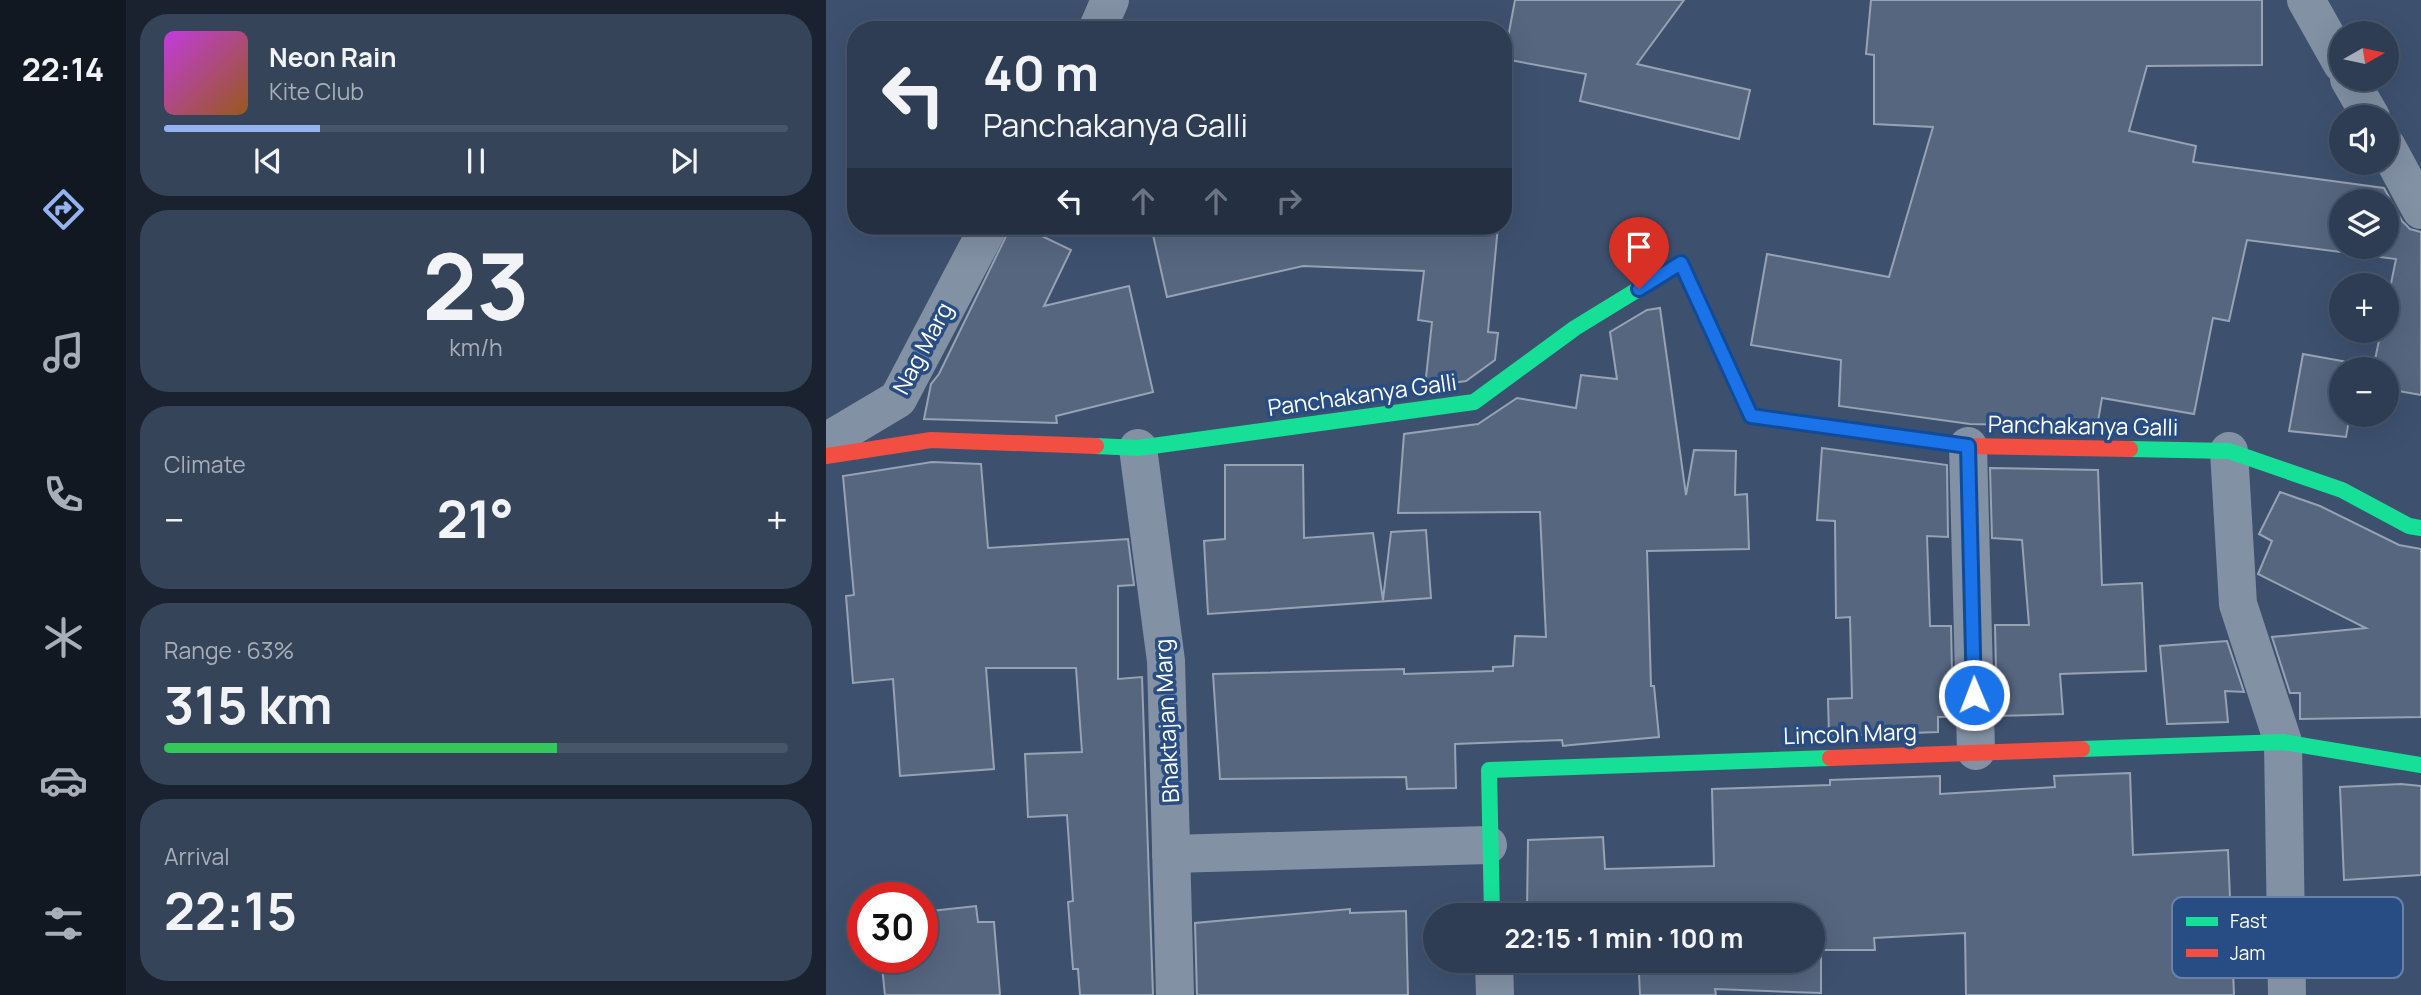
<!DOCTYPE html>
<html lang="en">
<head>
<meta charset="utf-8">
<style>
  :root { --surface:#2e3d53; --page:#36445a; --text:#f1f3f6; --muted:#a7aeb8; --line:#49566a; --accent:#95b2f1 }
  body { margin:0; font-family:Manrope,sans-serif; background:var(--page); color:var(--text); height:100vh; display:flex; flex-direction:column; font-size:26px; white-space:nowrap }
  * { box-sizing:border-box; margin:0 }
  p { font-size:23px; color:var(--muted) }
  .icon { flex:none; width:38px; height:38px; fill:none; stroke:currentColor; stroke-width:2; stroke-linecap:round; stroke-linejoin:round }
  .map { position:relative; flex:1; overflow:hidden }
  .details { display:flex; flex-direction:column; gap:14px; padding:14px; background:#19222e; width:700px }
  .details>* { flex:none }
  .top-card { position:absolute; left:21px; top:21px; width:665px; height:214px; border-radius:28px; box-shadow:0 7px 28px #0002,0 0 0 2px var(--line); background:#2e3d53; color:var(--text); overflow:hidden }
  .needle { width:46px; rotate:81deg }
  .buttons { position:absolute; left:1503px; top:21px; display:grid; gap:14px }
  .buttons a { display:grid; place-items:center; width:70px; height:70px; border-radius:50%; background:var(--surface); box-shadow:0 7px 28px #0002,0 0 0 2px var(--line); font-size:35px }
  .speed { position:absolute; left:21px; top:882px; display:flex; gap:14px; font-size:35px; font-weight:700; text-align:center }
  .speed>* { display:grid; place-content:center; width:91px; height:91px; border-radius:50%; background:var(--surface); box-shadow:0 7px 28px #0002,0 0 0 2px var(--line); line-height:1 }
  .speed .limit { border:10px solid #d22; background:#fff; color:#111 }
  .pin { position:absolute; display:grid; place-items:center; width:60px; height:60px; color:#fff; margin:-72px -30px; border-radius:50% 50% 50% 0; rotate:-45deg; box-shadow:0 0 7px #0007 }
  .pin .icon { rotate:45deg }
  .me { position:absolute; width:77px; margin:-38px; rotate:359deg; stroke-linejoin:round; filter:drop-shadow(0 0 5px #0008) }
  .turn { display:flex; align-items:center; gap:24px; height:147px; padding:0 21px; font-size:32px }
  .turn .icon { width:91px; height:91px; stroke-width:2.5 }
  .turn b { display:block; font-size:49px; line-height:60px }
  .lanes { display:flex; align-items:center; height:66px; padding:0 21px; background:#0003; justify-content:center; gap:35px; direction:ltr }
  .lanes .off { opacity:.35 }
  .big { font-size:52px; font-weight:700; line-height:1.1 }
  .details .widget { flex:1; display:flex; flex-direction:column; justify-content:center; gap:10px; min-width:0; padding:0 24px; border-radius:28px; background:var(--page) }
  .details .dial { align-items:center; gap:0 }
  .dial b { font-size:91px; line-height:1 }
  .song { display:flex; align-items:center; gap:21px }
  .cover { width:84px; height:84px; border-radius:10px; background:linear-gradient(135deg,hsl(290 70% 55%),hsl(30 70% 35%)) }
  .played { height:7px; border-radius:4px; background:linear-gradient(90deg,var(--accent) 25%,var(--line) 25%) }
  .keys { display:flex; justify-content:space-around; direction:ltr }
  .heat { display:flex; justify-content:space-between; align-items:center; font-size:38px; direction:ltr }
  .charge { height:10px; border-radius:5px; background:linear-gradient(90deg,#34c759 63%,var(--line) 0) }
  .trip { position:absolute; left:597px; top:903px; width:402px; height:70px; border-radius:35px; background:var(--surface); box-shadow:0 7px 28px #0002,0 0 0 2px var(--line); font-weight:700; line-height:70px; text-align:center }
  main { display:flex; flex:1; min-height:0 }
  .tabs { display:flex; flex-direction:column; width:126px; justify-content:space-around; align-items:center; background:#121821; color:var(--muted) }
  .tabs .icon { width:49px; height:49px }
  .tabs .on { color:var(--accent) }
  .tabs b { font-size:32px; color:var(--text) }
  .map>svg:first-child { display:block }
</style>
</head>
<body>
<main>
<nav class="tabs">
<b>22:14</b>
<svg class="icon on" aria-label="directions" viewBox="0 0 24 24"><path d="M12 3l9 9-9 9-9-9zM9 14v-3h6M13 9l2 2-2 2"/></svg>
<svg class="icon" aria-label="music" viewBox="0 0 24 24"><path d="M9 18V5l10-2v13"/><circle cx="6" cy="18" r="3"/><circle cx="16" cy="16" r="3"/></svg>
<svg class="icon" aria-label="phone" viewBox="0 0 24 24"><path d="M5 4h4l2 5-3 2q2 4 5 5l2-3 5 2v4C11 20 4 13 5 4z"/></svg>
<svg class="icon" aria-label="climate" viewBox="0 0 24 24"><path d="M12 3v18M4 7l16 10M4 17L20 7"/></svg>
<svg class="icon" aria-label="car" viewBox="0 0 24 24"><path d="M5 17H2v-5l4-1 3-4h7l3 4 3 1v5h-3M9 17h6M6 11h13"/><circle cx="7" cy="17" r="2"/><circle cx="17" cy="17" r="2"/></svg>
<svg class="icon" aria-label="filters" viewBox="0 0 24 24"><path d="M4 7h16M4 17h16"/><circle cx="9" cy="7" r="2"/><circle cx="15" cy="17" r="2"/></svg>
</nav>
<section class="details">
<div class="widget">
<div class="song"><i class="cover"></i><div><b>Neon Rain</b><p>Kite Club</p></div></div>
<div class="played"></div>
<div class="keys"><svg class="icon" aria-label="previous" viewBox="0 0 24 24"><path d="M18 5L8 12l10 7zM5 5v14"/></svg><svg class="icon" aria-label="pause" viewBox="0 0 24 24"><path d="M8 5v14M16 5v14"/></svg><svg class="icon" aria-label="next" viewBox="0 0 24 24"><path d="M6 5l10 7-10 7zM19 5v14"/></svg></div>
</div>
<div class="widget dial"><b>23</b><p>km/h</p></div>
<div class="widget"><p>Climate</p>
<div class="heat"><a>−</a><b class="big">21°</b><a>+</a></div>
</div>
<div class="widget"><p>Range · 63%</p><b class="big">315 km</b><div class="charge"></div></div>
<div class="widget"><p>Arrival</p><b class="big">22:15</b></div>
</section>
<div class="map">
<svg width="1595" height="995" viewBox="0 0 1595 995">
  <rect width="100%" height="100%" fill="#3d516f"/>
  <!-- building -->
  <g fill="#56667f" stroke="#97a2b3" stroke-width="2" fill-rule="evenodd">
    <polygon points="689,0 858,0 811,64 924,90 913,139 754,101 760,74 678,59"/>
    <path d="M1045,0H1436V65L1321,66L1303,131L1370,146L1367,162L1558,188L1576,221L1584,229L1595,232V395L1561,389V369H1547L1555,331H1561V303L1570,259L1421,240L1403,321L1387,318L1368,414L1276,398L1271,427L1144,424L1013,406L1015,360L925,345L941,254L1063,277L1107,127L1048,124V55L1040,54ZM1516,201H1561V247H1516Z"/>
    <polygon points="185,226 195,226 245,250 218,306 303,286 327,392 230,416 231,423 98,419 105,384 113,374"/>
    <polygon points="325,226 672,226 662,332 672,333 669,360 640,381 599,387 606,322 592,320 598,271 477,266 341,297"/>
    <polygon points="834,308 860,495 868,450 910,451 909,495 921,494 923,549 821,551 825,686 828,686 833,737 745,745 737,746 736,740 629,744 630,788 581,789 580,777 394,779 387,674 578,669 578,674 667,671 667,667 687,666 689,636 720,637 714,512 572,513 578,434 652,424 691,398 750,408 755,375 791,379 784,332 821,310"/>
    <polygon points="1477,354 1533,364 1532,369 1516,369 1516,415 1524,415 1520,437 1463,431"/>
    <polygon points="996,448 1121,465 1122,537 1101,536 1104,626 1125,626 1127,717 1112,717 1112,732 1003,736 1002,699 1026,698 1024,617 1010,618 1009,521 991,520"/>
    <polygon points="106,462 155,464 162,548 302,539 308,585 292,586 292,679 316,677 327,995 254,995 252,969 247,969 242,902 247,901 241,815 202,817 199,754 256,752 250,668 160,668 168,769 74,776 67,679 27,683 20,596 28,595 17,476"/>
    <polygon points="399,465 477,465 478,538 547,533 557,600 565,532 600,530 605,598 382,614 378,541 399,539"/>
    <polygon points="1164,468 1272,470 1276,585 1316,583 1320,671 1234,674 1237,714 1171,716 1169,625 1203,625 1196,540 1166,538"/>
    <polygon points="1454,492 1494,506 1573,545 1595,549 1595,717 1474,719 1474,693 1464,693 1446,637 1540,628 1432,574 1446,541 1433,534"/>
    <polygon points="1401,641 1418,692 1399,691 1402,722 1341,724 1334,646"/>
    <polygon points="1304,773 1307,855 1402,850 1408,995 1140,995 1139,933 1048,938 1049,950 995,950 995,993 889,989 890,995 814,995 813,974 691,971 691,961 987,961 987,915 692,915 692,909 701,910 702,840 777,837 779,869 888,866 886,789 1004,785 1004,780 1114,776 1114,794 1229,787 1228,776"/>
    <polygon points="1575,784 1595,786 1595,875 1518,880 1514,787"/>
    <polygon points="150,906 152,922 168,922 174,995 59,995 55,957 96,957 96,912"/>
    <polygon points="524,909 524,913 580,911 582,995 371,995 369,923"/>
  </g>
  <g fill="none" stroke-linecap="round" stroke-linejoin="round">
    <!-- street -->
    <g stroke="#8391a5" stroke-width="38">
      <polyline points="1480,0 1516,64"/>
      <polyline points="271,30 284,0"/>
      <polyline points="1523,79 1545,117"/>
      <polyline points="1561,147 1595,210"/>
      <polyline points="0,442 72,399 163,226"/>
      <polyline points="1142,446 1150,751"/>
      <polyline points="312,448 340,661 349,995"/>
      <polyline points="1403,451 1412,604 1457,742 1461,995"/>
      <polyline points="345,854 662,845"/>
      <polyline points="668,961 669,995"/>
    </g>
    <!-- fast -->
    <g stroke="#16e098" stroke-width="16">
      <polyline points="270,446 312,448 648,402 749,328 855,263 892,345"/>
      <polyline points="1304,449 1403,451 1516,490 1583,526 1595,528"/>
      <polyline points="1256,749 1457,742 1595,765"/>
      <polyline points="666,915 663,770 1004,758"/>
    </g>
    <!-- jam -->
    <g stroke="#f24e42" stroke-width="16">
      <polyline points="892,345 925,416 1142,446 1304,449"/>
      <polyline points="0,456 105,440 270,446"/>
      <polyline points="1004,758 1256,749"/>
    </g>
  </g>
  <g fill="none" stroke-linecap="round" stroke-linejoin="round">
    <defs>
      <polyline id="route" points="813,289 855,263 925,416 1142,446 1148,695"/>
    </defs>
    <!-- route casing -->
    <use href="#route" stroke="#114b97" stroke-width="18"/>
    <!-- route -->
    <use href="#route" stroke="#1a73e8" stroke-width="12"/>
  </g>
  <g text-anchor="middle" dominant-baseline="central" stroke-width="7" stroke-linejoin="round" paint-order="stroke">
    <!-- street labels -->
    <g font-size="23" fill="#fff" stroke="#284d84">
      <text transform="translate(96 348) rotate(-62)">Nag Marg</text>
      <text transform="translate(536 394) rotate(-8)">Panchakanya Galli</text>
      <text transform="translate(1257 425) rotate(1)">Panchakanya Galli</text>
      <text transform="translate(340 721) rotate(-93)">Bhaktajan Marg</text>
      <text transform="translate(1024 733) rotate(-2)">Lincoln Marg</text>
    </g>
  </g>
  <!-- legend -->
  <rect x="1346" y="897" width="231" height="81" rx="10" fill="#284d84" stroke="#6882a9" stroke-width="2"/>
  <rect x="1360" y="917" width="32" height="9" fill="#16e098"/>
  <rect x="1360" y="949" width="32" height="8" fill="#f24e42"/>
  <g font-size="19" fill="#fff">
    <text x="1404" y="928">Fast</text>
    <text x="1404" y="960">Jam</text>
  </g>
</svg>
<div class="buttons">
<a><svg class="needle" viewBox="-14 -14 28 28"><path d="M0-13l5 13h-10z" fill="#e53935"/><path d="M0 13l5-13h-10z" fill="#a7aeb8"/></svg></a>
<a><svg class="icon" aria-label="sound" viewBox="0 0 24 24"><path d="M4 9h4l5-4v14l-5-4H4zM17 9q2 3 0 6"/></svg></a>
<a><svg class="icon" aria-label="layers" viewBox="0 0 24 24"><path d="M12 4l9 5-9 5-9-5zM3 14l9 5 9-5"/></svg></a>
<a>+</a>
<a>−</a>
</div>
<div class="speed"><div class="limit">30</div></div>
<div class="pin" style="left:813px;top:289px;background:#d93025"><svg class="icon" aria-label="arrive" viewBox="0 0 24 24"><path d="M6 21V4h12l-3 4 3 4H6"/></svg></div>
<svg class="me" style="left:1148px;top:695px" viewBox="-20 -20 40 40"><circle r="17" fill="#1a73e8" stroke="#fff" stroke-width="3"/><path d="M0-11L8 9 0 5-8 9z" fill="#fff"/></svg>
<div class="trip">22:15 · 1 min · 100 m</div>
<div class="top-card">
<div class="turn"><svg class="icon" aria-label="left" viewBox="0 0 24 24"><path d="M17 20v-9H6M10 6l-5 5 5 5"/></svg><div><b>40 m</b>Panchakanya Galli</div></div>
<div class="lanes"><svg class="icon" aria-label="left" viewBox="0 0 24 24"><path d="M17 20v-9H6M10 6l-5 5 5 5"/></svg><svg class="icon off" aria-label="ahead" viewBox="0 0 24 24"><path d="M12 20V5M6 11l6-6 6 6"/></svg><svg class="icon off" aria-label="ahead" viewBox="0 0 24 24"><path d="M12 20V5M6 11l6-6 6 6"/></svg><svg class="icon off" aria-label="right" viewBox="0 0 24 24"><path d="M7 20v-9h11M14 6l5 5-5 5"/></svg></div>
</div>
</div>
</main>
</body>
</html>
